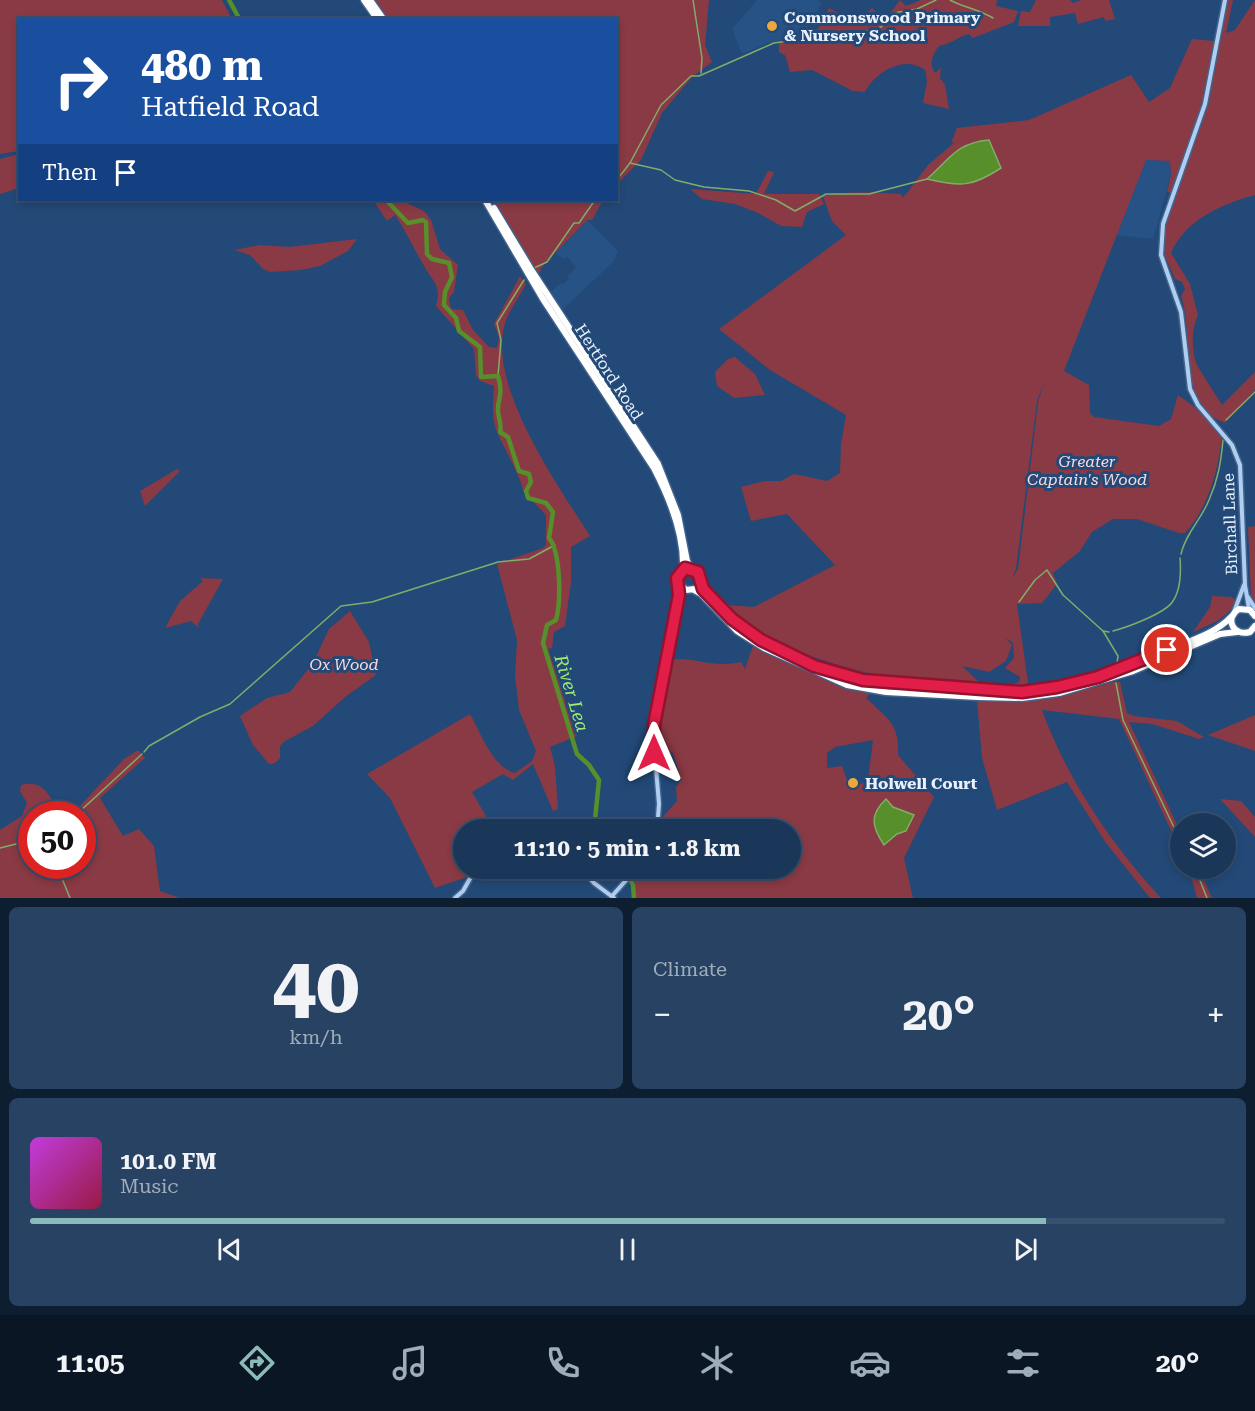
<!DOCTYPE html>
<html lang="en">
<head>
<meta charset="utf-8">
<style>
  :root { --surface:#1a3759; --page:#274262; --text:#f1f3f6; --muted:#9facba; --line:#38516f; --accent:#8bbbb9 }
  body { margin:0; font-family:"Roboto Serif",serif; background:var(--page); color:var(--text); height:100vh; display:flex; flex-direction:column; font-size:22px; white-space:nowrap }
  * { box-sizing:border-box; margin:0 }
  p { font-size:20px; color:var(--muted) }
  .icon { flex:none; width:33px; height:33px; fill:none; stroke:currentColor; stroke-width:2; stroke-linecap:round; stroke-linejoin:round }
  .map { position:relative; height:898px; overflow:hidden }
  .details { display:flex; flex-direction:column; gap:9px; padding:9px; background:#0e1e31; flex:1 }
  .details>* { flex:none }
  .guide { position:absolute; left:18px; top:18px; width:600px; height:183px; border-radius:0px; box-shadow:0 3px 9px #0003,0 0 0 2px var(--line); background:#1a4fa0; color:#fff; overflow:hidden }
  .controls { position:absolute; left:1170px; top:813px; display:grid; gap:12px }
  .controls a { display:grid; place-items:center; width:66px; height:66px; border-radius:50%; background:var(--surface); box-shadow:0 3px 9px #0003,0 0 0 2px var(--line); font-size:30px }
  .speed { position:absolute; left:18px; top:801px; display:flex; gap:12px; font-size:30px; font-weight:700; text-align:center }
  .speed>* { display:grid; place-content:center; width:78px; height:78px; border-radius:50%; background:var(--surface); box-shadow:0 3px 9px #0003,0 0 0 2px var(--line); line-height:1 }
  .speed .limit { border:9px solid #d22; background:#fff; color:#111 }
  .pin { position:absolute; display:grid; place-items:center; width:51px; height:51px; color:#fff; margin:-26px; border:3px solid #fff; border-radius:50%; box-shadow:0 2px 6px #0007 }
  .me { position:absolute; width:66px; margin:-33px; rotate:0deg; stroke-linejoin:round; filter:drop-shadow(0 0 4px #0008) }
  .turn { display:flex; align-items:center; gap:21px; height:126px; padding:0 24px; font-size:27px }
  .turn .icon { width:78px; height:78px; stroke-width:2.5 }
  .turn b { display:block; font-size:42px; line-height:51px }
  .then { display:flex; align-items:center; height:57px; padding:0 24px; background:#0003; gap:12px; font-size:22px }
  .big { font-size:45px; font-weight:700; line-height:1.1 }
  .details .tile { flex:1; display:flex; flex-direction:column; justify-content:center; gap:9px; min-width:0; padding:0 21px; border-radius:9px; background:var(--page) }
  .details .dial { align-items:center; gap:0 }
  .dial b { font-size:78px; line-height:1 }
  .song { display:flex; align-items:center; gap:18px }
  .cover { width:72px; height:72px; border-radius:9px; background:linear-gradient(135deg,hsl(290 70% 55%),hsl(340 70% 35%)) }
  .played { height:6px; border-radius:3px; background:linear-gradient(90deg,var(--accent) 85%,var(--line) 85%) }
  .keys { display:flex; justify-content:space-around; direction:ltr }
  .heat { display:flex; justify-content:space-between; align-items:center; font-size:33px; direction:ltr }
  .details .tiles { flex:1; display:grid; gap:9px; grid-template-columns:1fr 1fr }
  .tile:last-child { grid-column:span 2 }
  .trip { position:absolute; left:453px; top:819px; width:348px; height:60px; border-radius:30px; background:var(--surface); box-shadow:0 3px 9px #0003,0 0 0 2px var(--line); font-weight:700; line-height:60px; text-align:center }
  .dock { display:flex; height:96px; justify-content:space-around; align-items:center; background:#0a1624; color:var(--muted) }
  .dock .icon { width:42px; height:42px }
  .dock .current { color:var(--accent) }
  .dock b { font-size:27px; color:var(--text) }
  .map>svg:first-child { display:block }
</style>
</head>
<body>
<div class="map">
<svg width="1255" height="898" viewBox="0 0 1255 898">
  <rect width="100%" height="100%" fill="#224977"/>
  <!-- built -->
  <g fill="#265286">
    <polygon points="757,0 817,0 822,3 804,34 768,43 742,54 732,29"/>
    <polygon points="1145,160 1170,161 1171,175 1153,239 1116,235"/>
    <polygon points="587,220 618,251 614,261 562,310 550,293 560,284 565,283 569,278 567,276 576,268 570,259 567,257 563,259 556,253"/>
  </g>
  <!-- green -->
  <g fill="#8a3a44" fill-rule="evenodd">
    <polygon points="0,0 222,0 232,19 20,20 19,151 0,154"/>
    <polygon points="371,0 709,0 705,45 712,62 692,77 662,113 641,160 617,184 616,20 385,19"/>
    <path d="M900,0L906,6L921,0H997L996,6L1018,11L1014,22L973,38L969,34C958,37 951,44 939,46C933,54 928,64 935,73L941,68L940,78L945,85L949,109L923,103L927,81L925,70C905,55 876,71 865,92L853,91L812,70L790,72L785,55L779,52V42L816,32L829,8C845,17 857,22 872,8L882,18L886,14L889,15Z"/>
    <polygon points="1036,0 1070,0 1073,3 1081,0 1109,0 1115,19 1105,21 1104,17 1078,24 1075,13 1050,17 1050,26 1018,26 1021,11 1030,12"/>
    <path d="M1228,0H1233L1226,33L1235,30L1255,0V195C1222,204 1185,220 1171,253L1190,284L1198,315C1191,329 1191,353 1198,367L1222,405L1255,372V390L1225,423C1220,420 1212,418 1208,414C1178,382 1194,333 1181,296L1185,289L1182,282L1175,279L1164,254L1161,255L1160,238L1172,193L1167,192L1171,175L1170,161L1146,160L1064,371L1089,385L1090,413L1094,417L1159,426L1171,419L1178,395L1204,414L1222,434C1219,468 1209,507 1185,533H1179L1137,519H1113L1092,532L1080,551L1053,573L1057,584L1042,603L1017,604L1028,683L1018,686L987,688L985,683L1011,685L1019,682L1020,677L1005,668L1014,658L1013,643L1005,638L1012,645L1006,661L989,672L962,666L978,681V687C901,686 781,661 725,605L754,607L835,565L787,514L751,521L741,487L765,481H781L794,474L827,481L840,473L841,444L846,415L770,370L719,329L846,235L832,221L823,197C832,190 887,193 901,194L903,198L928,165L955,142L951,143L957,128L1029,120L1131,75L1149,102L1170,88L1192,39L1214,41L1221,34ZM989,140L1001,167C976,187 957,187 928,179L943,165ZM1044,383L1038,402L1018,569L1012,578L1016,569L1037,401Z"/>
    <polygon points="19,154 19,188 0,194 0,159"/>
    <polygon points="768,171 774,172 764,194 819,194 824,204 807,212 802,227 781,226 758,213 735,204 702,199 690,189 756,194"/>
    <path d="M373,200H400L424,211L431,220L440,249L458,265L454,292L449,298L451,309L463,310L473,330L489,347L497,348L499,337L494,324L520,276L526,284C520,296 511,308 506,320C484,382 558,485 590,536L571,547V582L565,626L554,632L552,648L548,649L577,736L550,747L555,766L558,809L553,811L533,764L513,780L503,774L472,792L487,818H497L516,829L464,830V868L471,869L467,877L435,888L390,798L367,774L470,714C481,733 492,767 515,773L532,761L536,751L519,710L515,675L517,640L497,564L543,548L546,545V515L523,491C523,481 503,446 498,434C491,420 493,402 494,386L480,381L476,375L474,349L436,306C442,283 432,282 423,264C413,247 407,233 395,215L387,221Z"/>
    <polygon points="492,200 603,200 592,220 587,220 541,268 540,273 535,271"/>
    <polygon points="357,239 348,251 320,266 301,270 270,272 263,269 250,255 234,250 260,245 289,247"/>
    <polygon points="735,357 755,374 765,395 734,398 717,386 715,372 728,359"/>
    <polygon points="177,469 180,471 145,506 140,491"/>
    <polygon points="1255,526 1255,604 1251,597 1248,527"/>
    <polygon points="201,578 223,579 198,624 199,628 191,621 165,628 180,601 202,582"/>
    <path d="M1212,596L1232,597L1236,601C1228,619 1209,625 1193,632L1210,607Z"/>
    <polygon points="350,611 369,642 376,675 345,697 313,726 285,741 280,746 280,758 275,763 269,764 253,745 240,716 267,698 290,692 313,663 329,629"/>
    <path d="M753,646L839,686L871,693L866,698C887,718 900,724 898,755L934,797L904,858L913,898H636L634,878L641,869L790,868V830L659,829L660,820L677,801L676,787L681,780L673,753L656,750L659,719L673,659C698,658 714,668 741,662L745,669ZM873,740L868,780L850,789L842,766L827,768V753L835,747ZM886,799L893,807L914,815L906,831L897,834L892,840Z"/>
    <path d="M1114,682H1120L1127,713L1134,716L1177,721L1204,737L1199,739L1152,724L1129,722L1180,831V850L1119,719L1042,710C1067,779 1111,844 1161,898H1150L1106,843L1067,782L997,810L982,758L977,701L1053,697Z"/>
    <polygon points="1255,715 1255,751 1208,735"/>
    <path d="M138,750L145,758L100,798L123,836L139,829L154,846L160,891L180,898H0V830L22,816L27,803L20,791L21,785C45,779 47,796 60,810L69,813L76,810L124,759ZM32,814H82V866H32Z"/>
    <polygon points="1220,799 1241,801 1255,817 1255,837"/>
    <polygon points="1189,869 1199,869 1212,898 1197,898"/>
  </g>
  <!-- water -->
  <g fill="#578f2b" stroke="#82ac6a" stroke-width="1.5">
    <path d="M989,140L1001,168C972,187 961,187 927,179C950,159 956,143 989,140Z"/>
    <path d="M886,799L893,807L914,815L906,831L897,834L884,845C872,827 869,815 886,799Z"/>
  </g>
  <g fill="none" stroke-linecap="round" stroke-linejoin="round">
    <!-- stream -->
    <g stroke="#82ac6a" stroke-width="1.5">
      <polyline points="693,0 702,58 701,73"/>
      <path d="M950,0C963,7 978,9 993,18"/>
      <polyline points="809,38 829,32 855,34 881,27 894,13 917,9 936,0"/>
      <polyline points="630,163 661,170 675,180 704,187 749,191 776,200 795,211 826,194 869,194 927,179"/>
      <polyline points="616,181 630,163 661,105 691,76 699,76 774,43 808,38"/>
      <polyline points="534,268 547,262 574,223 579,223 595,200"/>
      <polyline points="498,376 501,340 497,323 524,280"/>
      <polyline points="1226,420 1255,392"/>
      <path d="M1181,554C1186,533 1201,520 1209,500C1218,480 1221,462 1223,440"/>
      <polyline points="1019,602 1035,580 1047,570 1063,595 1103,631"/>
      <path d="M1113,631C1128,627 1166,613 1173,601C1181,589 1181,571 1180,558"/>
      <polyline points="1109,632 1103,631 1118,656 1117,663"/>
      <polyline points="1116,683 1123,720 1180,840"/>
      <polyline points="144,752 149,746 200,717 230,704 341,606 372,602 498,562 529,559 555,545"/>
      <polyline points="77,814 142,754"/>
      <polyline points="0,848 32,840"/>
      <polyline points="57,866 70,898"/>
      <polyline points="1195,868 1207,898"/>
    </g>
    <!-- river -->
    <g stroke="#578f2b" stroke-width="4.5">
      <polyline points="229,0 240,20"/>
      <path d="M386,200L408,223L423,220L426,222L427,254L432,259L449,263L452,277L445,292L444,305L456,318L459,331L480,347L481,377L498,376C504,396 497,398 498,412C499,420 502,424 500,432L508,437L519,471L529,474L531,482L526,491L528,498L546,503L553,512L549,538C561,552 561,602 556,620L547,625L543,643L577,754L589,765L599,780L594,830"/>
      <polyline points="624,868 633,885 634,898"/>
    </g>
    <defs>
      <g id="secondary">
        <polyline points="1225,0 1205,104 1163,224 1161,255 1181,312 1190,389 1198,405 1232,445 1240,465 1245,585 1249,609"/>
        <polyline points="1248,597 1255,608"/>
        <polyline points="1234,612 1244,585"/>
        <polyline points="657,830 659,804 653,732 679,585"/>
        <polyline points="581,868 594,883 614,898"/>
        <polyline points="612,896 637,868"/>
        <polyline points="455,898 463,891 476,868"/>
      </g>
      <g id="highway">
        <polyline points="364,0 378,20"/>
        <polyline points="370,0 384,20"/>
        <path d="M485,200L543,299L654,468C668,495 683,531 683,563C683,570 678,574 677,581L686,590L695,589"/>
        <polyline points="494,208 532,271 658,464 678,515 687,561 691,568"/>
        <path d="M682,570L695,569C701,575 699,582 704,589C720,611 744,631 769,645C827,678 882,683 947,688C984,691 1020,694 1056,688C1093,681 1128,666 1163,652C1186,642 1214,635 1231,617"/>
        <polyline points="694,590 701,594 737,631 764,648 847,685 886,692 978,697 1022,698 1059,693 1133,671 1220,634 1237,632"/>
        <path d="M1255,616L1250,610L1239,609C1224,618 1233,637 1250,632L1255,626"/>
      </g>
    </defs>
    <!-- secondary casing -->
    <use href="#secondary" stroke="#42648c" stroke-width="7"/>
    <!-- highway casing -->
    <use href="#highway" stroke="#42648c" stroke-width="9"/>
    <!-- secondary -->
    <use href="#secondary" stroke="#b0cdf2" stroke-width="4"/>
    <!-- highway -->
    <use href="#highway" stroke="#fff" stroke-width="6"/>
  </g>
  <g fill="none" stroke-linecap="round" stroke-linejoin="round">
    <defs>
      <polyline id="route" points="654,753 654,725 679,595 677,578 685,568 698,572 703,589 732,619 761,640 814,666 863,680 1022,692 1057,687 1098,677 1167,650"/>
    </defs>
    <!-- route casing -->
    <use href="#route" stroke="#92132f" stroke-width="15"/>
    <!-- route -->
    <use href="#route" stroke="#e11d48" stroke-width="10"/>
  </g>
  <!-- markers -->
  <g fill="#eda83b" stroke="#224977" stroke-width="2">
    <circle cx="772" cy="26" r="6"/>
    <circle cx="853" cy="783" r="6"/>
  </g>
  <g text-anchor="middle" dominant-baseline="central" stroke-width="6" stroke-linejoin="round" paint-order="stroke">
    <!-- poi labels -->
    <g font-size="16" font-weight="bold" fill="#e8f1fd" stroke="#224977" text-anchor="start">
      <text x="784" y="17">Commonswood Primary<tspan x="784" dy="18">&amp; Nursery School</tspan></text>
      <text x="865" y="783">Holwell Court</text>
    </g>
    <!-- street labels -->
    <g font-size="16" fill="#e8f1fd" stroke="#224977">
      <text transform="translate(609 372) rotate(57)">Hertford Road</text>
      <text transform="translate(1230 524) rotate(-92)">Birchall Lane</text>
    </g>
    <!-- park labels -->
    <g font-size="16" font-style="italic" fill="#fadbdc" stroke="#224977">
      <text x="1087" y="461">Greater<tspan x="1087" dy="18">Captain's Wood</tspan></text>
      <text x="344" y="664">Ox Wood</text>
    </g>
    <!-- water labels -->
    <g font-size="18" font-style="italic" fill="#a1ec70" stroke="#224977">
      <text transform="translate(572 693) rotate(73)">River Lea</text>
    </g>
  </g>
</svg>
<div class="controls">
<a><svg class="icon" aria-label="layers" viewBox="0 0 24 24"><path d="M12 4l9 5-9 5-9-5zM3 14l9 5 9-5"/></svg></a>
</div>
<div class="speed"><div class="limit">50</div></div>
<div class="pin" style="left:1167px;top:650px;background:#d93025"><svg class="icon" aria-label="arrive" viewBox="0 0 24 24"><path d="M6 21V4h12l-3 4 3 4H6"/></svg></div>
<svg class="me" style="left:654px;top:753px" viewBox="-20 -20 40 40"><path d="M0-17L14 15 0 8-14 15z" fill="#e11d48" stroke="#fff" stroke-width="4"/></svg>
<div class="trip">11:10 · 5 min · 1.8 km</div>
<div class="guide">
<div class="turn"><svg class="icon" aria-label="right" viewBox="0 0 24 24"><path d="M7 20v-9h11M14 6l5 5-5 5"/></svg><div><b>480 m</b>Hatfield Road</div></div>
<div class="then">Then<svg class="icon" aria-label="arrive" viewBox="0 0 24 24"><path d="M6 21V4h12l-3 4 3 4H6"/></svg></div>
</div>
</div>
<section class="details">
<div class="tiles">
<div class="tile dial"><b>40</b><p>km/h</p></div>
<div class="tile"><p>Climate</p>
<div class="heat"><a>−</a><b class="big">20°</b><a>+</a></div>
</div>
<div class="tile">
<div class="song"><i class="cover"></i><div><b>101.0 FM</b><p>Music</p></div></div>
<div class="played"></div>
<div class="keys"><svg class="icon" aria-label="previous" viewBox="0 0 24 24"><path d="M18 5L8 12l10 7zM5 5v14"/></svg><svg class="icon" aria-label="pause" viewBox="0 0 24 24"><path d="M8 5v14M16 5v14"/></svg><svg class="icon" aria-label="next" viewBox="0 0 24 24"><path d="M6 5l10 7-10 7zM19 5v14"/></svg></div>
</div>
</div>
</section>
<nav class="dock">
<b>11:05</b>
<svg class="icon current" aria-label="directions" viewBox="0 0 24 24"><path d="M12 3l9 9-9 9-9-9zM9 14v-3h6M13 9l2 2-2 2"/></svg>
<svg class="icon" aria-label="music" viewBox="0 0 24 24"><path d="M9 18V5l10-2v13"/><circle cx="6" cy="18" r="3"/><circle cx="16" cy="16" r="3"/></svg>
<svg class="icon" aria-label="phone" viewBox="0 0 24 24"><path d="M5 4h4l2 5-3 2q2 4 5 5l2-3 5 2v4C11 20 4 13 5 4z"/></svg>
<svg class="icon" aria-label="climate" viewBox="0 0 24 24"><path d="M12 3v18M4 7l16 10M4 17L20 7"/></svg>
<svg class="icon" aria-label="car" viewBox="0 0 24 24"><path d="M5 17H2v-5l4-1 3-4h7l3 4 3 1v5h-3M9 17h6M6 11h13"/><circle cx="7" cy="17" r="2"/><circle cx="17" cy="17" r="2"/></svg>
<svg class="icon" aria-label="filters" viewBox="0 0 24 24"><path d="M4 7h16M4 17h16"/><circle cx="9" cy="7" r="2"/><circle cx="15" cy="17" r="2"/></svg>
<b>20°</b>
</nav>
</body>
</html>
